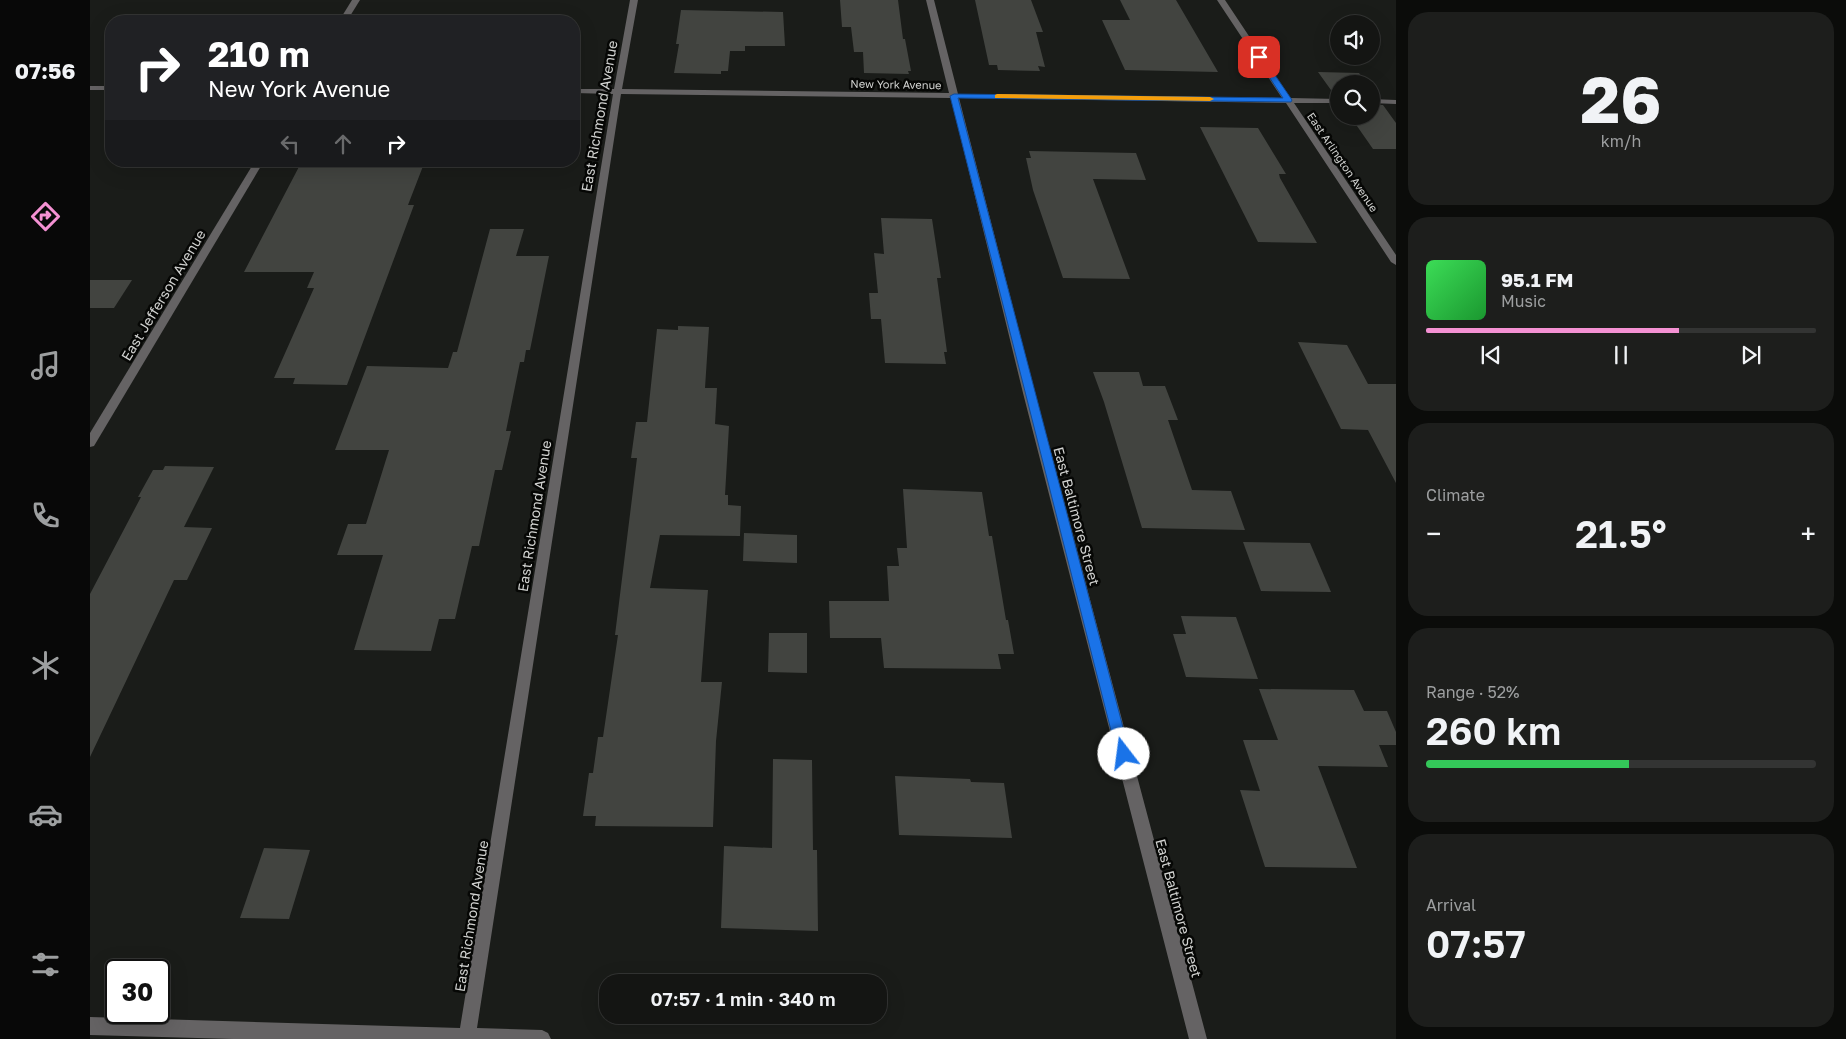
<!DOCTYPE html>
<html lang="en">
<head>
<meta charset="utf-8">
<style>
  :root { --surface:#141513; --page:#1d1e1c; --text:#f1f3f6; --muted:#9d9fa0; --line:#333433; --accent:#f491d3 }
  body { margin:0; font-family:"Golos Text",sans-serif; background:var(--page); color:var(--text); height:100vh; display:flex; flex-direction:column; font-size:19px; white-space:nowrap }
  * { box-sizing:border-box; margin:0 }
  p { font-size:16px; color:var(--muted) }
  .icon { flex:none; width:28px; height:28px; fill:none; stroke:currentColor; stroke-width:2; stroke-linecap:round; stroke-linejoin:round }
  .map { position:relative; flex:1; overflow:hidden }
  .details { display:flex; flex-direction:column; gap:12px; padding:12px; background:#0b0c0a; width:450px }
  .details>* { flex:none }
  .banner { position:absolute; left:15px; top:15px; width:475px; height:152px; border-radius:20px; box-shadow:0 5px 20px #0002,0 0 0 1px var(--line); background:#202124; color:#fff; overflow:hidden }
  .controls { position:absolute; left:1240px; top:15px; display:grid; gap:10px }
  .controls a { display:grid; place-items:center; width:50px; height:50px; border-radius:50%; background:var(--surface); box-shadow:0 5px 20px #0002,0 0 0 1px var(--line); font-size:25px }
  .speed { position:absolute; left:15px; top:959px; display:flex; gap:10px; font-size:25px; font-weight:700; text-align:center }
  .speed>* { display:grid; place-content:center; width:65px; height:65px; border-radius:50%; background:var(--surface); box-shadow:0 5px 20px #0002,0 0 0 1px var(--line); line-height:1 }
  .speed .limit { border:2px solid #111; border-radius:8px; background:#fff; color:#111 }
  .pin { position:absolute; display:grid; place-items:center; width:42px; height:42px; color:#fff; margin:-21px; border-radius:10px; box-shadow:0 2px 8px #0006 }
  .me { position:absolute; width:55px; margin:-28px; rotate:345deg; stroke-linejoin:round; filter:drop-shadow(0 0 4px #0008) }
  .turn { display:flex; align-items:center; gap:18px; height:105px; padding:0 20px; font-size:22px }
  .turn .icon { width:65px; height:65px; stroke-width:2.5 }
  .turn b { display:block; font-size:35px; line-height:42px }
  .lanes { display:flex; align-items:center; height:48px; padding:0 20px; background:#0003; justify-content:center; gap:25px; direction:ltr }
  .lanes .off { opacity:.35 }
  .big { font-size:38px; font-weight:600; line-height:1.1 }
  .details .widget { flex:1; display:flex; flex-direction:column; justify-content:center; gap:8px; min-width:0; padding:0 18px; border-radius:20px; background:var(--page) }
  .details .dial { align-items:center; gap:0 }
  .dial b { font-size:65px; line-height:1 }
  .song { display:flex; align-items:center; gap:15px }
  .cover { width:60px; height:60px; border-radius:8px; background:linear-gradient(135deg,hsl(130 70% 55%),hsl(130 70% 35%)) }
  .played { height:5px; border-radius:2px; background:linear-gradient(90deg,var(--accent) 65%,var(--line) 65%) }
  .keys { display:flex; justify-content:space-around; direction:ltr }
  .heat { display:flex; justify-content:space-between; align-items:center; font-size:28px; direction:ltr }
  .charge { height:8px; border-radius:4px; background:linear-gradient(90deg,#34c759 52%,var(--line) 0) }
  .trip { position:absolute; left:509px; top:974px; width:288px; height:50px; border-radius:20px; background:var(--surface); box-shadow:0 5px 20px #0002,0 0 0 1px var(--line); font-weight:600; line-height:50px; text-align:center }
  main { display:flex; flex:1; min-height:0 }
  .menu { display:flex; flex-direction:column; width:90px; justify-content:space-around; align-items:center; background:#080808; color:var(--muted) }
  .menu .icon { width:35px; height:35px }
  .menu .on { color:var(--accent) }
  .menu b { font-size:22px; color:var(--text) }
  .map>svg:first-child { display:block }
</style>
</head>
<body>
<main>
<nav class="menu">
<b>07:56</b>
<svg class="icon on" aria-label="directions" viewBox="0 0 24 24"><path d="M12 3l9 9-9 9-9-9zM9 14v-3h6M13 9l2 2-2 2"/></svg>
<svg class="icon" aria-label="music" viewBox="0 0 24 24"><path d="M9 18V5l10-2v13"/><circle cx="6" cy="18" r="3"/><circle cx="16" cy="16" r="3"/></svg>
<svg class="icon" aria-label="phone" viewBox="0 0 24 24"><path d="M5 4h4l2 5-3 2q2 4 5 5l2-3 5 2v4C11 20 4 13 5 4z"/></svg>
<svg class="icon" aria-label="climate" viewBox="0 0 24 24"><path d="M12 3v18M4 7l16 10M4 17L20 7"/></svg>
<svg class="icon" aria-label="car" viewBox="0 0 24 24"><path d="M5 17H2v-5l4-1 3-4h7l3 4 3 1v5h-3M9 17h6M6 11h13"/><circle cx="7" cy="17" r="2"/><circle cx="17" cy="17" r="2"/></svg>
<svg class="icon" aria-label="filters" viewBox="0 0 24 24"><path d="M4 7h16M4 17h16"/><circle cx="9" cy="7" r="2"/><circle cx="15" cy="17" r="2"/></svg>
</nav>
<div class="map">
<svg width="1306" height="1039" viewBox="0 0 1306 1039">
  <rect width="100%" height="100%" fill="#1a1c19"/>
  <!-- building -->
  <g fill="#424440">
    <polygon points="750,0 808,0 813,39 815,39 821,71 818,71 819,74 774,73 773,52 764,52 761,27 752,27"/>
    <polygon points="885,0 941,0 953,32 946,32 955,67 948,66 950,71 908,70 907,65 899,65"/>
    <polygon points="1030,0 1086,0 1128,72 1035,70 1012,20 1040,20"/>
    <polygon points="591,10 693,12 695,46 655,46 655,51 640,51 638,71 631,71 631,74 584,73 589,44 586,44"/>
    <polygon points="1228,72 1269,73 1277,84 1249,84 1249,97 1246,97"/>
    <polygon points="1281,105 1293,105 1306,123 1306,149 1283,149 1260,116 1281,116"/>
    <polygon points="1110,127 1168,128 1196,174 1189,174 1190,178 1227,243 1168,242"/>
    <polygon points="939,151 1046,153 1056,180 1003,179 1040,279 973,278 943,190 936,158 941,158"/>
    <polygon points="212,161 335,161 318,205 324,205 257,385 203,384 205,378 184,378 224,288 217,288 224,272 154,272"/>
    <polygon points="791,218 842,219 851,278 847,278 857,352 854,352 856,364 795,363 791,319 781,319 779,293 788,293 784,253 794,254"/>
    <polygon points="400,229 434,229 426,256 459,256 440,350 436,350 434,362 430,362 416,431 421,431 412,470 405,470 389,546 382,546 365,619 349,619 341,651 264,650 293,555 247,555 258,524 276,524 299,450 245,450 277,366 358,368 363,352 367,352"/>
    <polygon points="0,280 42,280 24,308 0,308"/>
    <polygon points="588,326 619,327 615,388 627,388 625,424 639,426 635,495 638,495 638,505 651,506 650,536 570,535 560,588 618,590 611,682 632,682 626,741 623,827 505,826 506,816 493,816 499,773 503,773 508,737 513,737 528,635 525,635 547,458 541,458 546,422 557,422 567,329 588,330"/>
    <polygon points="1208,342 1257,345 1278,384 1306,384 1306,483 1278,430 1251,429"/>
    <polygon points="1003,372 1049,372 1053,386 1075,386 1088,420 1078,420 1102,490 1141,491 1155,530 1052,528 1014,402"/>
    <polygon points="75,466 124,467 94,527 122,528 97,580 84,580 0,757 0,594 51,497 48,497 63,470 73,470"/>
    <polygon points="813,489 892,492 899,536 902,536 916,620 918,620 924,654 908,654 911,669 794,668 791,638 740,638 739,601 799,601 797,566 809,566 807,548 817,548"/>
    <polygon points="654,533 707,535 707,563 653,561"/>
    <polygon points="1153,542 1220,543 1241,592 1171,591"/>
    <polygon points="1091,616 1146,617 1168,679 1096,677 1083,634 1096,634"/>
    <polygon points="679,633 717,633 717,673 678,672"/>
    <polygon points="1169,689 1264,690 1274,711 1297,711 1306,732 1306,745 1289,745 1298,767 1228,766 1267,868 1175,867 1150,790 1170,791 1153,740 1188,740"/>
    <polygon points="683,759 722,760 723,850 727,850 728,931 631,928 634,846 682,848"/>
    <polygon points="805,776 880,779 881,782 914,783 922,838 809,835"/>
    <polygon points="174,848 220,850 199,919 150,918"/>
  </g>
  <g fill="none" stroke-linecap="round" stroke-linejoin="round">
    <!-- minor -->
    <g fill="#656364" fill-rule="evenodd">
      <polygon points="262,0 270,0 257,21 249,21"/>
      <polygon points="540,0 548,0 532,89 859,93 836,0 844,0 868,94 1192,98 1127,0 1135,0 1200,98 1249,99 1249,103 1204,103 1306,255 1306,265 1301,262 1196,103 869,98 945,393 1117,1039 1099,1039 933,393 861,98 531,94 387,1028 452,1030 458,1033 461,1039 143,1039 0,1035 0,1017 370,1028 523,94 484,93 484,89 524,89"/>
      <rect x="0" y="86" width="21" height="4"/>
      <polygon points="1281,99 1306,100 1306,104 1281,103"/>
      <polygon points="165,161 174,161 4,446 0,447 0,433"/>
    </g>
  </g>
  <!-- route -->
  <polygon fill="#1a73e8" stroke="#114b97" points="1167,56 1172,56 1202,100 1201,102 868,98 1040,754 1038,758 1034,760 1029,758 1027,754 860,96 864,94 1193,98 1166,57"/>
  <!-- slow -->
  <polygon fill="#f59e0b" points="907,94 1120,97 1124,99 1120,101 905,98 905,95"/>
  <g text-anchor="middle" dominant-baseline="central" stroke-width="5" stroke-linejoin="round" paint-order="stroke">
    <!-- far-street labels -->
    <g font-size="11" fill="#d1d2d0" stroke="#060705">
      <text transform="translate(806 84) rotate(1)">New York Avenue</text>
      <text transform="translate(1253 162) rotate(56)">East Arlington Avenue</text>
    </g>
    <!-- street labels -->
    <g font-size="14" fill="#d1d2d0" stroke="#060705">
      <text transform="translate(509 116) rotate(-80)">East Richmond Avenue</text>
      <text transform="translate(73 295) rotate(-59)">East Jefferson Avenue</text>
      <text transform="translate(444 516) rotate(-81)">East Richmond Avenue</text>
      <text transform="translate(987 516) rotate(75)">East Baltimore Street</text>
      <text transform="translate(1089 908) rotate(75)">East Baltimore Street</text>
      <text transform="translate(381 916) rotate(-81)">East Richmond Avenue</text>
    </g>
  </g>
</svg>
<div class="controls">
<a><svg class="icon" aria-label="sound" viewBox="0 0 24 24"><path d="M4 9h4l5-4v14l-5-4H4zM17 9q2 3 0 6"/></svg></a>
<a><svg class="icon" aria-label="search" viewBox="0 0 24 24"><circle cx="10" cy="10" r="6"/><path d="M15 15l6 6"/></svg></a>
</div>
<div class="speed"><div class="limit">30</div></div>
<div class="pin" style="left:1169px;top:57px;background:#d93025"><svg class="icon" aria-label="arrive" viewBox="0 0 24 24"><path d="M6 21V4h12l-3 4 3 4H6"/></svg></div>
<svg class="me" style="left:1034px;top:754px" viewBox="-20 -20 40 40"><circle r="19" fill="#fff"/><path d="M0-13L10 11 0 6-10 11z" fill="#1a73e8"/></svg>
<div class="trip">07:57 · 1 min · 340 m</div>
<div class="banner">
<div class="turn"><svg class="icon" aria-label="right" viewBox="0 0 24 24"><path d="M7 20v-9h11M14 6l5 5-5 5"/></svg><div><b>210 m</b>New York Avenue</div></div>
<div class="lanes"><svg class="icon off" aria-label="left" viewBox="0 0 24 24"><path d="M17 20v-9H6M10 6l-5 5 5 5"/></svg><svg class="icon off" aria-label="ahead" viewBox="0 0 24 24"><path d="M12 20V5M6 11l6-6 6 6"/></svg><svg class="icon" aria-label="right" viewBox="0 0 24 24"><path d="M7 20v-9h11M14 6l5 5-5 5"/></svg></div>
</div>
</div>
<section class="details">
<div class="widget dial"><b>26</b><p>km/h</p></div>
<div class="widget">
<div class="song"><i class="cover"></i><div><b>95.1 FM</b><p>Music</p></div></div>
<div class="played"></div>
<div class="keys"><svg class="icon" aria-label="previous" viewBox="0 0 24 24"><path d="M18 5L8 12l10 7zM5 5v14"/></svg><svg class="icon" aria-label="pause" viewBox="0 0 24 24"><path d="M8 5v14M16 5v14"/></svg><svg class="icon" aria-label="next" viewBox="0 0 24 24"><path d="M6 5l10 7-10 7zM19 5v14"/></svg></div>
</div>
<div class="widget"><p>Climate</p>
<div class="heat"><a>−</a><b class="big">21.5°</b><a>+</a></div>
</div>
<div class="widget"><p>Range · 52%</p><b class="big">260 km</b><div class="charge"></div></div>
<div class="widget"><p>Arrival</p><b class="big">07:57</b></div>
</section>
</main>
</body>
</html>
